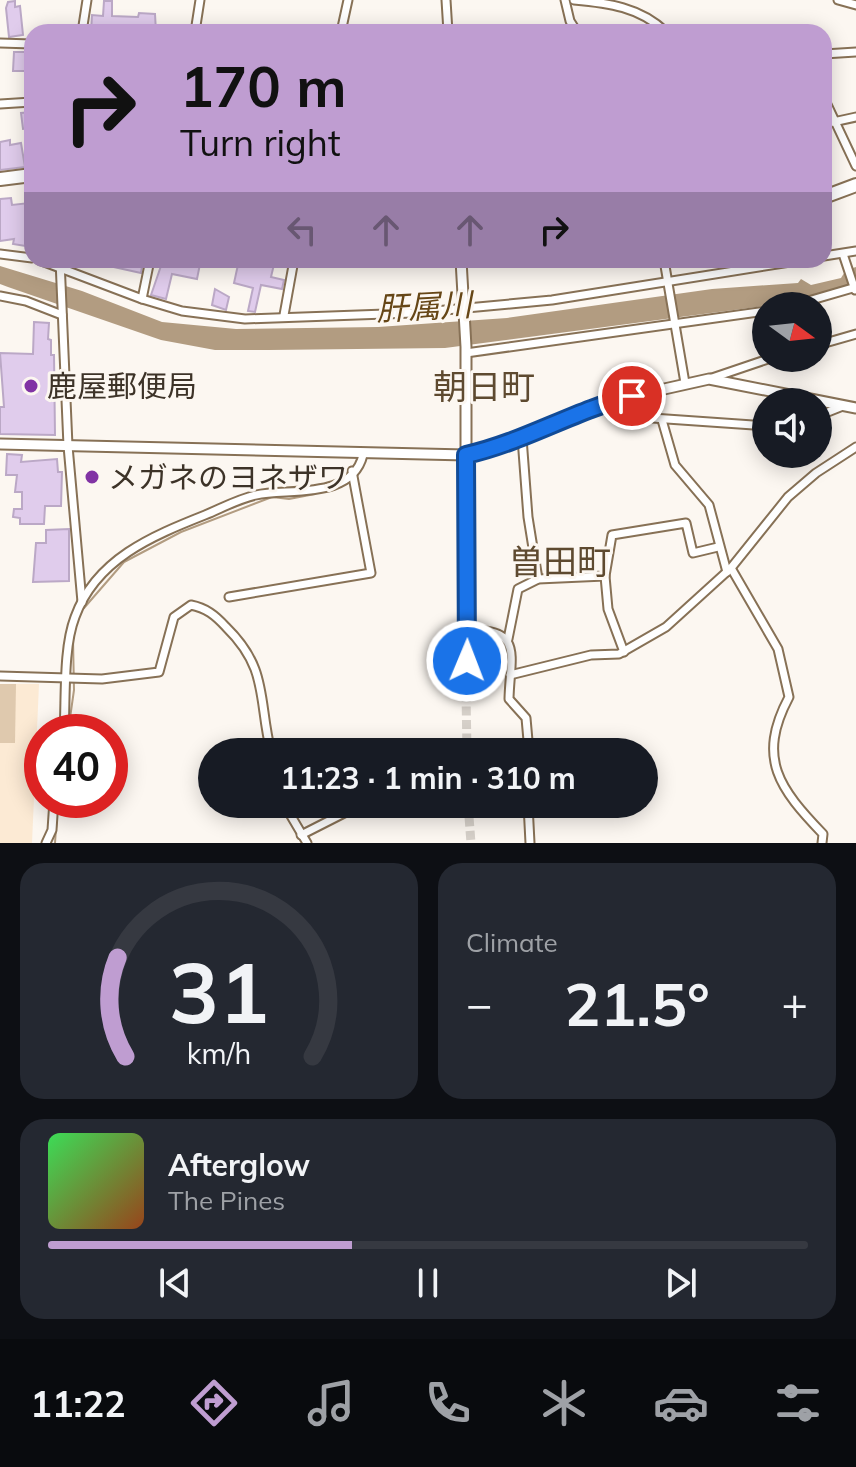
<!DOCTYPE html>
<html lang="en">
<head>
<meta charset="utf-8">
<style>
  :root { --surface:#171b24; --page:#242831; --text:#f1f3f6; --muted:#9ea1a6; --line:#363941; --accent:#bf9dd1 }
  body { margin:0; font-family:Mulish,"Noto Sans JP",sans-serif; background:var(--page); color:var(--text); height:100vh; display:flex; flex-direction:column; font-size:30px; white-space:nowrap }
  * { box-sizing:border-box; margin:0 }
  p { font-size:26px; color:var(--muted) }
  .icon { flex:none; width:44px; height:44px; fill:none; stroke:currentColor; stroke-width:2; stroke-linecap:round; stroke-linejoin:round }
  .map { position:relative; height:843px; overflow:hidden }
  .panel { display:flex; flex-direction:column; gap:20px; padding:20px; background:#0d0f14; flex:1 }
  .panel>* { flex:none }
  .top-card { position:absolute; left:24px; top:24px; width:808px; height:244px; border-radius:24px; box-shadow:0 4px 20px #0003; background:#bf9dd1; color:#111; overflow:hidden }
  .needle { width:52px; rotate:105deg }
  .tools { position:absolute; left:752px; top:292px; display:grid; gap:16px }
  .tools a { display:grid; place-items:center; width:80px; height:80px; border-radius:50%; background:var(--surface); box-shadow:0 4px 20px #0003; font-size:40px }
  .speed { position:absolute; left:24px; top:714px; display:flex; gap:16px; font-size:40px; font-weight:700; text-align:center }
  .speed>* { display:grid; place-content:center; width:104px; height:104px; border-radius:50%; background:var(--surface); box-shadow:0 4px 20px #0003; line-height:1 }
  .speed .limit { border:12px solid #d22; background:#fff; color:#111 }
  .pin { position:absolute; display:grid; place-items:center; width:68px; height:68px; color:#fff; margin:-34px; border:4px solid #fff; border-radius:50%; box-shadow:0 2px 8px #0007 }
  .me { position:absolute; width:88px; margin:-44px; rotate:1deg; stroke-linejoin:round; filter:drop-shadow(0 0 6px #0008) }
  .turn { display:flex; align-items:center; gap:28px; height:168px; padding:0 24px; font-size:36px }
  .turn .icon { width:104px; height:104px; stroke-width:2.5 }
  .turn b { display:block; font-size:56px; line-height:68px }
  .lanes { display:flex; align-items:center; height:76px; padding:0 24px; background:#0003; justify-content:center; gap:40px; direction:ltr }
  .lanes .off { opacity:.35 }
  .big { font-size:60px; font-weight:700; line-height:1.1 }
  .panel .tile { flex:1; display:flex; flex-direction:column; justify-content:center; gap:12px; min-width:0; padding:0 28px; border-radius:24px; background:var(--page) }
  .panel .dial { align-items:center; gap:0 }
  .dial svg { height:208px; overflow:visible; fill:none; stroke:var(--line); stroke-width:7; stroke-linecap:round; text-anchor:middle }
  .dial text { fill:var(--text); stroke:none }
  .song { display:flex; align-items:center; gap:24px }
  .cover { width:96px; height:96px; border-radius:12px; background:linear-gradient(135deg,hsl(130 70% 55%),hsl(20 70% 35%)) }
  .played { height:8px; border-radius:4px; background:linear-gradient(90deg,var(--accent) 40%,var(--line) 40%) }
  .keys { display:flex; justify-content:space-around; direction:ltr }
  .heat { display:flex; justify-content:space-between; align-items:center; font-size:44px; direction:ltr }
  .panel .tiles { flex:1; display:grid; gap:20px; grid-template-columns:1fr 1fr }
  .tile:last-child { grid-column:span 2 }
  .trip { position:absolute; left:198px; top:738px; width:460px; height:80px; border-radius:40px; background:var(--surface); box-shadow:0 4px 20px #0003; font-weight:700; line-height:80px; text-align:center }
  .tab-bar { display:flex; height:128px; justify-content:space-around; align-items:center; background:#090b0e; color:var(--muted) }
  .tab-bar .icon { width:56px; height:56px }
  .tab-bar .current { color:var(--accent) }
  .tab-bar b { font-size:36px; color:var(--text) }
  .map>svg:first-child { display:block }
</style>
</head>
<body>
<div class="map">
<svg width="856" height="843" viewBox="0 0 856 843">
  <rect width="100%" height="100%" fill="#fcf7f1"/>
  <!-- built -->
  <polygon fill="#fcead4" points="0,684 39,684 32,843 0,843"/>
  <!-- green -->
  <polygon fill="#dfc9ae" points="0,684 16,684 15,743 0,743"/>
  <!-- water -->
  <polygon fill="#b29c81" points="0,266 82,291 162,322 236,329 378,327 507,318 712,289 798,283 801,279 811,285 841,278 846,270 856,267 856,284 786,303 445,348 269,350 215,350 161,340 8,287 0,284"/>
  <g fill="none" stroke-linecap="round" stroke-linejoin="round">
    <!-- stream -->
    <g stroke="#b29c81" stroke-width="2">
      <polyline points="84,608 124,562 181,532 272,497 289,499 315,494"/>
      <polyline points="68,732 74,690 73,639"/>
      <polyline points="55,843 58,800"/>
    </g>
  </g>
  <!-- building -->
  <g fill="#e0ccec" stroke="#bba8c6" stroke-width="2">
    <polygon points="15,1 15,7 20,6 23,35 9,37 6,8 8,2"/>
    <polygon points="104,1 112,1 112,16 138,17 139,13 155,14 156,32 91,32 92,15 103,16"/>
    <polygon points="14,52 27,52 27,71 13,71"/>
    <polygon points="32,112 32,128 23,129 21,113"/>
    <polygon points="10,140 10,145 21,143 25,167 0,170 0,142"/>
    <polygon points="11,198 12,205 29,203 32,247 13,244 14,239 0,241 0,199"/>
    <polygon points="110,260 143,260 141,273 109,266"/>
    <polygon points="163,260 200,264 197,279 172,274 166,299 151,295"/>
    <polygon points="239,260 275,260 271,277 284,280 282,289 261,285 255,312 248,311 253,288 234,283"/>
    <polygon points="215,289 229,297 226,310 212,305"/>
    <polygon points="34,322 49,323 48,339 51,340 51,355 54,355 55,435 0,434 0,407 4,407 0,353 33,354"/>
    <polygon points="7,454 22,455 21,462 57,459 58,472 62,472 61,506 45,506 44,524 20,524 20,518 13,517 14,509 22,509 22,492 15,492 17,475 6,475"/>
    <polygon points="69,529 69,581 33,582 36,543 46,543 46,530"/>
  </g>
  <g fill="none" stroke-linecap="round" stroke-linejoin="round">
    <!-- tertiary-tunnel -->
    <g stroke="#d6d0c9" stroke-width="9" stroke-dasharray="9 4.5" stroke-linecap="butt">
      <polyline points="466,693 467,752"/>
      <polyline points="468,804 471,843"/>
    </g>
    <defs>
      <g id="minor">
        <polyline points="446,0 448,32"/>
        <polyline points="565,0 570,21 577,32"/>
        <path d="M574,0C608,3 640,7 666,32"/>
        <polyline points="838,0 856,5"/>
        <polyline points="82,32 87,0"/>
        <polyline points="195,32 200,0"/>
        <polyline points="341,32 348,0"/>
        <polyline points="0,43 32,44"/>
        <polyline points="824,54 856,52"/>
        <polyline points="824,98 856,166"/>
        <polyline points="0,104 32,102"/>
        <polyline points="824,124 856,117"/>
        <polyline points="0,254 32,258"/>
        <polyline points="843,254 855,290"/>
        <polyline points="824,256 856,251"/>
        <polyline points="39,260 142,299 182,311 245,319 413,313 552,300 803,260"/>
        <polyline points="60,260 68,446 82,602"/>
        <polyline points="664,260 685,383"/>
        <polyline points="0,296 26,301 62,315"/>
        <polyline points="142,299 150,260"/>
        <polyline points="791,306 856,287"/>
        <polyline points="284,315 294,260"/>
        <polyline points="818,345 856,334"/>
        <polyline points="466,353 766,311"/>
        <polyline points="709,379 771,358"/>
        <polyline points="606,402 638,417 766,426"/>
        <polyline points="818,416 843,406"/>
        <polyline points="662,420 675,465 709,505 727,572"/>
        <polyline points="522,438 528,517 538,579"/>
        <path d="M731,568L778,649L789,697C756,759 780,789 823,834L822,843"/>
        <polyline points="605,576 608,609 624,652"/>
        <polyline points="229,597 371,573 352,471"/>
        <path d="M468,630C524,628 510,656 509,699L526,718L529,752"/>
        <polyline points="508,639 518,589 538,579 605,576 612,535 686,523 693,553 718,547"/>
        <polyline points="510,675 591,655 619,654 666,627 731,568 788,497 816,473 856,447"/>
        <path d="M0,676L102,679L159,672L174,617L191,605C206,608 215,615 226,627C269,669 258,700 271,752"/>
        <path d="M64,732C66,698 63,648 75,617C96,559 152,536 205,515C222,508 238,499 256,495C289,488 352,500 363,455"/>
        <polyline points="284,804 307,843"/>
        <polyline points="528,804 530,843"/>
        <polyline points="301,835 362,804"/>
        <polyline points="46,843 52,830 54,800"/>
      </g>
      <g id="tertiary">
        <polyline points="461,260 466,347 466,693"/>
        <polyline points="0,444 466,455 498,447 606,402 709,379 856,408"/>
      </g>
      <g id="primary">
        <polyline points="0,179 32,175"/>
        <polyline points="824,197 856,185"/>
      </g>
    </defs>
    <!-- minor casing -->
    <use href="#minor" stroke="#877156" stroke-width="11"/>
    <!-- tertiary casing -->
    <use href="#tertiary" stroke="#877156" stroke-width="13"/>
    <!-- primary casing -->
    <use href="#primary" stroke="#877156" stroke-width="16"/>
    <!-- minor -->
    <use href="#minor" stroke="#fff" stroke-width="7"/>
    <!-- tertiary -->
    <use href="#tertiary" stroke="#fff" stroke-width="9"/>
    <!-- primary -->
    <use href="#primary" stroke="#fff" stroke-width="12"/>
  </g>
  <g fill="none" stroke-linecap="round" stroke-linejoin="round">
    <defs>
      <path id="route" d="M467,661L466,455C524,442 575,410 632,396"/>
    </defs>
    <!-- route casing -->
    <use href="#route" stroke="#114b97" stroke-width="20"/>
    <!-- route -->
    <use href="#route" stroke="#1a73e8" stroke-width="14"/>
  </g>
  <!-- markers -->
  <g fill="#8133a4" stroke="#fcf7f1" stroke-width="3">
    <circle cx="31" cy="386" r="8"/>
    <circle cx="92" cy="477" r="8"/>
  </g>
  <g text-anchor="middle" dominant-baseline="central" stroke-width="6" stroke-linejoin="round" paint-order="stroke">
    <!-- poi labels -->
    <g font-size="30" fill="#3d3328" stroke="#fcf7f1" text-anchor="start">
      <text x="47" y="386">鹿屋郵便局</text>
      <text x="108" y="477">メガネのヨネザワ</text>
    </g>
    <!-- water labels -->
    <g font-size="32" font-style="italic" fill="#664616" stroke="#fcf7f1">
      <text transform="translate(424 306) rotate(-3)">肝属川</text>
    </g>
    <!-- quarter labels -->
    <g font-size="34" fill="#5e4a30" stroke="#fcf7f1">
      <text x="484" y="386">朝日町</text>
      <text x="560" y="561">曽田町</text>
    </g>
  </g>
</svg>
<div class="tools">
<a><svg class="needle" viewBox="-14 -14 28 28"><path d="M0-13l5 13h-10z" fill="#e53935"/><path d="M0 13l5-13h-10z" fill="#9ea1a6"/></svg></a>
<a><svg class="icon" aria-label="sound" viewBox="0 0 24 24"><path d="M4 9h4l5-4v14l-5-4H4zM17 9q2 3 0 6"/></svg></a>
</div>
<div class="speed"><div class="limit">40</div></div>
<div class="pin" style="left:632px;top:396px;background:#d93025"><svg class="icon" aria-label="arrive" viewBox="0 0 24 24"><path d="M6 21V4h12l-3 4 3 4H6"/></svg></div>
<svg class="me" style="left:467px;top:661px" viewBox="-20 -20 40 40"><circle r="17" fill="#1a73e8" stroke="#fff" stroke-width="3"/><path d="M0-11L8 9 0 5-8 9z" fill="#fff"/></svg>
<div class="trip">11:23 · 1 min · 310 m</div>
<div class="top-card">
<div class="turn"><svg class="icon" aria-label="right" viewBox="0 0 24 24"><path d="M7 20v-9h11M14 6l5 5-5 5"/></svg><div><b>170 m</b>Turn right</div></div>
<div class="lanes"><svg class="icon off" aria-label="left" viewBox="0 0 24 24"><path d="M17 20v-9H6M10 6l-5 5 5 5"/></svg><svg class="icon off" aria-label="ahead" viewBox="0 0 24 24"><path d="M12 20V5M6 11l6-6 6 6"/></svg><svg class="icon off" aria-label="ahead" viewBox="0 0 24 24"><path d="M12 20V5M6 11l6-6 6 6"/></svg><svg class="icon" aria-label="right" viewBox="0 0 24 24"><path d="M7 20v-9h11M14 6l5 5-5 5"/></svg></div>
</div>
</div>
<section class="panel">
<div class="tiles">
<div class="tile dial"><svg viewBox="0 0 100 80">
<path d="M14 69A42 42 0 1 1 86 69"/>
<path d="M14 69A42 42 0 0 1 11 31" stroke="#bf9dd1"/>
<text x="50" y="56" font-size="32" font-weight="700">31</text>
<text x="50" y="72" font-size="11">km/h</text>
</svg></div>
<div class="tile"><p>Climate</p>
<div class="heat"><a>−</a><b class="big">21.5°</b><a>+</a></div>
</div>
<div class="tile">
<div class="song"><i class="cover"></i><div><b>Afterglow</b><p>The Pines</p></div></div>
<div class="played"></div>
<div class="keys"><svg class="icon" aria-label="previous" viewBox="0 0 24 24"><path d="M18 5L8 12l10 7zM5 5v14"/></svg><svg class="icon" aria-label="pause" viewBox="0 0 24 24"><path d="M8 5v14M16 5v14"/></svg><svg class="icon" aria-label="next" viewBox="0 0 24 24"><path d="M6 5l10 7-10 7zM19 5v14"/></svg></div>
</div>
</div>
</section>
<nav class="tab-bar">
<b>11:22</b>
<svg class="icon current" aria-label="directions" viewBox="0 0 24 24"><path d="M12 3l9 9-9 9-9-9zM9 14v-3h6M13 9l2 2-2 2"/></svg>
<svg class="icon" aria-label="music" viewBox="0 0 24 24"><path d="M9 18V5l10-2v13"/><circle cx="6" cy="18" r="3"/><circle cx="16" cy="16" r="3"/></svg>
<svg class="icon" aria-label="phone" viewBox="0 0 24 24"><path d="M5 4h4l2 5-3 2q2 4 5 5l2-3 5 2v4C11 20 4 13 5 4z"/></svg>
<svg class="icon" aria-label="climate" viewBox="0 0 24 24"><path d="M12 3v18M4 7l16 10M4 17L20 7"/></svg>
<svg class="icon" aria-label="car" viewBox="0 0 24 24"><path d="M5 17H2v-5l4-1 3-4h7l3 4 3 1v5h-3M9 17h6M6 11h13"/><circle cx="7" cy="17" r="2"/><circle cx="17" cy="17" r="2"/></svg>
<svg class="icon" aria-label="filters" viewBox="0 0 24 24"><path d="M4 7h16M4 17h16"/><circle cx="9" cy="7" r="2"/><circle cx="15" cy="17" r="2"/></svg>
</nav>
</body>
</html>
